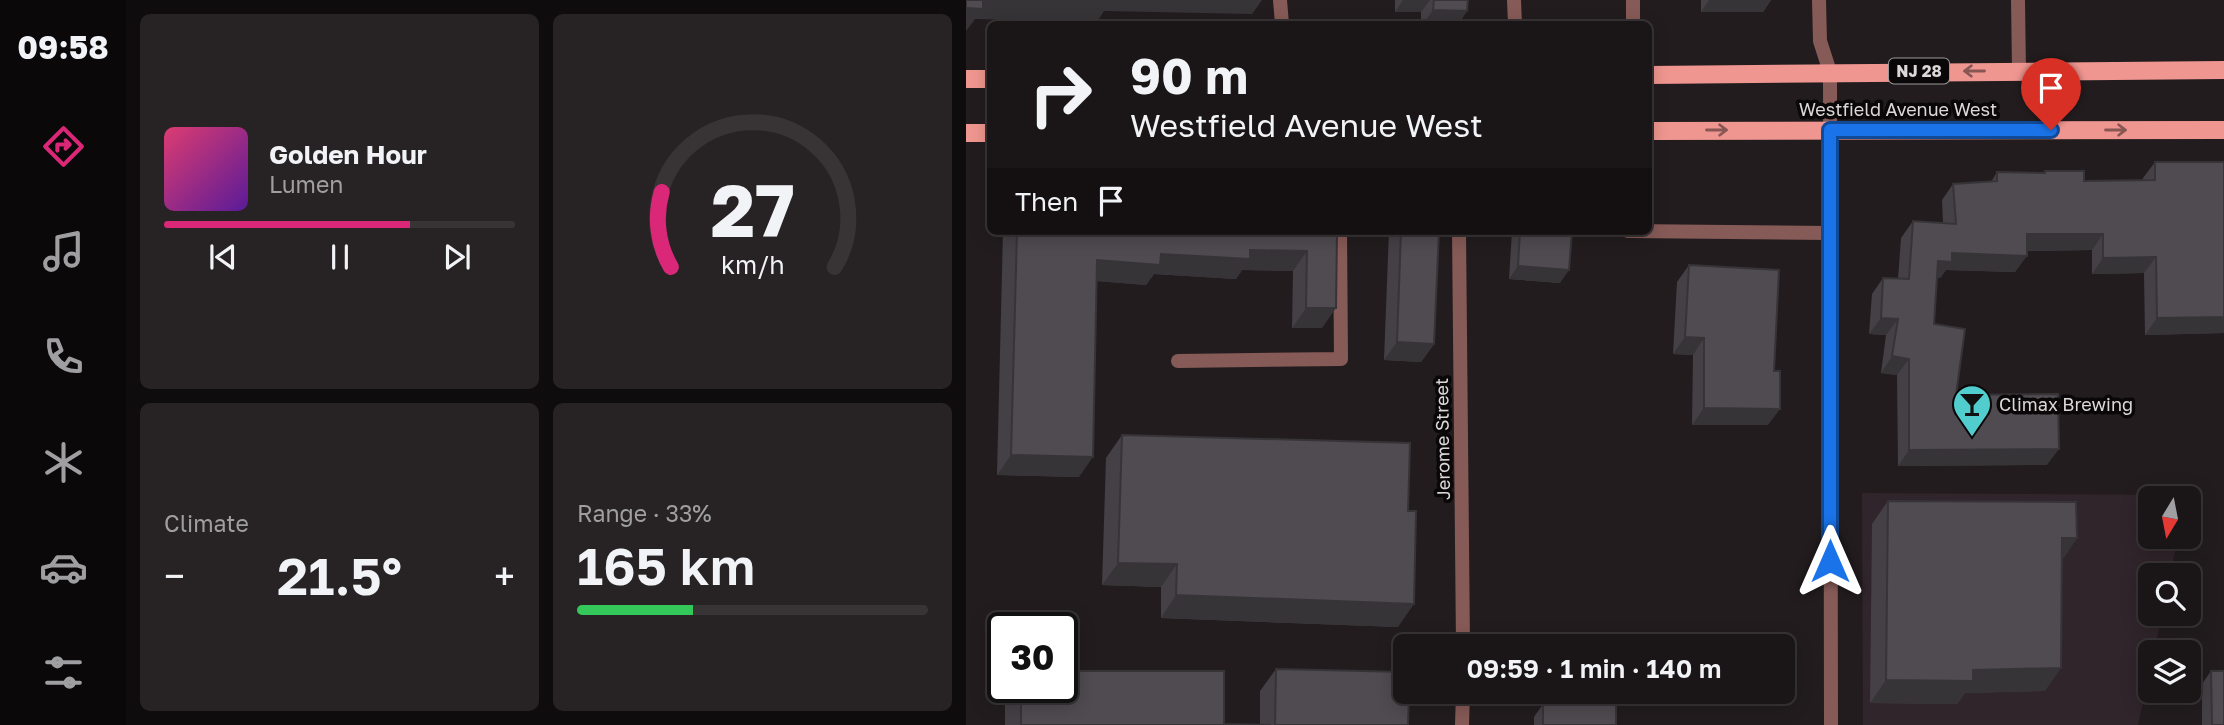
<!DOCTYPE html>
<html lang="en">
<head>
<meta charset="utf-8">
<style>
  :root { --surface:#1a1516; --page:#272223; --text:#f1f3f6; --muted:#9f9fa1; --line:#383435; --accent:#db2777 }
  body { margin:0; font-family:"Golos Text",sans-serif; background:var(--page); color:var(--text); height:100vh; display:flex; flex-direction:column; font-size:26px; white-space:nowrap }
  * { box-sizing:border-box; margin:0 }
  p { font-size:23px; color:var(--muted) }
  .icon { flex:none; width:38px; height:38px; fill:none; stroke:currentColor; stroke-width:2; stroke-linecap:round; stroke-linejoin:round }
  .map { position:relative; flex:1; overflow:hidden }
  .drawer { display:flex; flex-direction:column; gap:14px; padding:14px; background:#0e0c0c; width:840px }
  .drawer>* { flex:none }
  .banner { position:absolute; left:21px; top:21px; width:665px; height:214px; border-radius:10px; box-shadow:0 4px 18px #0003,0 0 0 2px var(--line); background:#1a1516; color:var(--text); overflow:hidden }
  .needle { width:46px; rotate:190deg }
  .tools { position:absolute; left:1172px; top:486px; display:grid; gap:14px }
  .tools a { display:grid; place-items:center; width:63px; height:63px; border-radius:10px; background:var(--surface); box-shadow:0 4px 18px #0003,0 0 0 2px var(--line); font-size:35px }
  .speed { position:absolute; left:21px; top:612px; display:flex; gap:14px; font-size:35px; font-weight:700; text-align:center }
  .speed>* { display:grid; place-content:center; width:91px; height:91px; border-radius:50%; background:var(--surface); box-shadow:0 4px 18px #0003,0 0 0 2px var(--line); line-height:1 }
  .speed .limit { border:4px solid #111; border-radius:10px; background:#fff; color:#111 }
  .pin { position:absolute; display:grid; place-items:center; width:60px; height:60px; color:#fff; margin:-72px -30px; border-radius:50% 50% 50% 0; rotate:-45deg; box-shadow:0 0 7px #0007 }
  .pin .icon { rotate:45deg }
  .me { position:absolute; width:77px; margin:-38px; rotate:0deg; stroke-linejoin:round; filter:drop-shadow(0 0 5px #0008) }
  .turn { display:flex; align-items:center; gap:24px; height:147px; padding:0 28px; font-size:32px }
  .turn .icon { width:91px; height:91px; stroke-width:2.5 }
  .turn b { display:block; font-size:49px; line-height:60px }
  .then { display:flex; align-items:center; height:66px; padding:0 28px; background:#0003; gap:14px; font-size:26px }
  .big { font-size:52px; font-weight:600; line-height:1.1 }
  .drawer .widget { flex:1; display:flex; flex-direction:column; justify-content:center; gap:10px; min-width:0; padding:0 24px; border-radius:10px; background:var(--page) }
  .drawer .dial { align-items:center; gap:0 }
  .dial svg { height:182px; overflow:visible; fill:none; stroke:var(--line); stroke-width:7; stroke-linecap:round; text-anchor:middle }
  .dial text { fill:var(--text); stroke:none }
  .song { display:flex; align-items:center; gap:21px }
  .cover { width:84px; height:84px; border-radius:10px; background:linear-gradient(135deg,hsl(340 70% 55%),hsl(270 70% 35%)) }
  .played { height:7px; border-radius:4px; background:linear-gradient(90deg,var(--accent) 70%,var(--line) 70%) }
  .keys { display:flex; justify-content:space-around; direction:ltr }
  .heat { display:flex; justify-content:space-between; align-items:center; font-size:38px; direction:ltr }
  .charge { height:10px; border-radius:5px; background:linear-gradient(90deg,#34c759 33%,var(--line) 0) }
  .drawer .tiles { flex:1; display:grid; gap:14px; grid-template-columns:repeat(2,1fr) }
  .trip { position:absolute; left:427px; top:634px; width:402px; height:70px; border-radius:10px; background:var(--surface); box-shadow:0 4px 18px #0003,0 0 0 2px var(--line); font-weight:600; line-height:70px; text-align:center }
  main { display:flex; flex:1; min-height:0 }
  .tabs { display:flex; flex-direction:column; width:126px; justify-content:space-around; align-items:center; background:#0a0809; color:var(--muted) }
  .tabs .icon { width:49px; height:49px }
  .tabs .active { color:var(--accent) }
  .tabs b { font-size:32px; color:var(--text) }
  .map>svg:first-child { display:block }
</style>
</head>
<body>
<main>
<nav class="tabs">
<b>09:58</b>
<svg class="icon active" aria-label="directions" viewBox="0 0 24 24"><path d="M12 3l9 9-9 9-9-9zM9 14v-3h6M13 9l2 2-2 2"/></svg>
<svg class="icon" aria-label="music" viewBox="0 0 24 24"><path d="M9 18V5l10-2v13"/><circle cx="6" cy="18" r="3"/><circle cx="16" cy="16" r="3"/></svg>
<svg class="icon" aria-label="phone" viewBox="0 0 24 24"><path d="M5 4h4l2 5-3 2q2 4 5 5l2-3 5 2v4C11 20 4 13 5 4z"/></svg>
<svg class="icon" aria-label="climate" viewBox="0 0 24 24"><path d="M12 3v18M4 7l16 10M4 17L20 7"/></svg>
<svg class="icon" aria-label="car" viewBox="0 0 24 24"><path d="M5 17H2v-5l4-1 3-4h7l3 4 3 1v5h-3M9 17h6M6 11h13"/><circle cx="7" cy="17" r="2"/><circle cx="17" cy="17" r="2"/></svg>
<svg class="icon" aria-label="filters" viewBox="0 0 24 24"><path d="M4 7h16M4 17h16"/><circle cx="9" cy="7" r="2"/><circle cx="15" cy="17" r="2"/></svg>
</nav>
<section class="drawer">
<div class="tiles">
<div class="widget">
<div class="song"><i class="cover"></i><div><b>Golden Hour</b><p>Lumen</p></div></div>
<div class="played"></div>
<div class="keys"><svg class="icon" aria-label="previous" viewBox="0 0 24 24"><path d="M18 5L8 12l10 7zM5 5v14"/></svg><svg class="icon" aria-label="pause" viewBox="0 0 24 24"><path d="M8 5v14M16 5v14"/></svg><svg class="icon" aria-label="next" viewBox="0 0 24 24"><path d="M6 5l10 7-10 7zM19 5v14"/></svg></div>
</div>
<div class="widget dial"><svg viewBox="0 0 100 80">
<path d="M14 69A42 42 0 1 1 86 69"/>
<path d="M14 69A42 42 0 0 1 10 36" stroke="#db2777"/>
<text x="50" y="56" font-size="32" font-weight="700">27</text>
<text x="50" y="72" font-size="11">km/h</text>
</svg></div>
<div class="widget"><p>Climate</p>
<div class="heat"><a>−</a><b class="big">21.5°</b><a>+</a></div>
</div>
<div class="widget"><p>Range · 33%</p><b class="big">165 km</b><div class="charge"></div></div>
</div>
</section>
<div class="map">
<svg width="1258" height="725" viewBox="0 0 1258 725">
  <rect width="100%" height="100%" fill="#221c1e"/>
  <!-- built -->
  <polygon fill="#30252a" points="896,493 1221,495 1220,499 1185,499 1185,537 1212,537 1204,576 1185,576 1185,614 1196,614 1188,653 1185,653 1185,666 1172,725 897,725"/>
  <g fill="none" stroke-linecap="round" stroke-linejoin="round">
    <!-- lane -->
    <g stroke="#865a57" stroke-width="14">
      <polyline points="314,0 316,24"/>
      <polyline points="548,0 549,24"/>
      <polyline points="667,0 667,24"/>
      <polyline points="853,0 854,41 864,72"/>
      <polyline points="1052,0 1053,71"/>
      <polyline points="662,231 864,233"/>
      <polyline points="212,361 375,359 374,231"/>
    </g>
    <!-- street -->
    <g stroke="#865a57" stroke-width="14">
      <polyline points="864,72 865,725"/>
      <polyline points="493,231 497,646"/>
      <polyline points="496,725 497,691"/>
    </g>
    <!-- primary -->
    <g stroke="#f09690" stroke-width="18">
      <polyline points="682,75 1258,70"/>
      <polyline points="0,79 24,79"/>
      <polyline points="682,131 1258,130"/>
      <polyline points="0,133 24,133"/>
    </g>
  </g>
  <!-- wall -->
  <g fill="#444045">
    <polygon points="429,0 502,0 501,11 492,24 455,24 455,12 429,12"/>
    <polygon points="735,0 805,0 797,12 735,12"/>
    <polygon points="1189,162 1258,162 1258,333 1179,335 1178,273 1126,274 1126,250 1061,251 1049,272 980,270 974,278 971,278 968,324 990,395 1081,465 932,466 931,375 915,373 920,335 903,334 906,294 917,278 932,279 935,238 947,221 977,223 976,200 987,184 1025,182 1031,172 1078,173 1079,171 1118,181 1177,180 1177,178"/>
    <polygon points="37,231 371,231 356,328 326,328 327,271 276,270 270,279 188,274 180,285 131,281 113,477 31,475"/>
    <polygon points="423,231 473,231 468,344 455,362 418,360"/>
    <polygon points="546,231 606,231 594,283 543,279"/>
    <polygon points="723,265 802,425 726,425 727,355 707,354 711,282"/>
    <polygon points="156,435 432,627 195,618 195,587 136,585 140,458"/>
    <polygon points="922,501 1111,538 1096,560 1079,691 999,693 991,704 904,703 906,524"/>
    <polygon points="310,669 442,725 39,725 39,693 43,688 96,688 258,724 294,725 294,691"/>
    <polygon points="1245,671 1258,725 1236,725 1236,684"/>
    <polygon points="577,704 650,725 568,725 568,717"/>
  </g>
  <!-- shaded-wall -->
  <g fill="#373438">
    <polygon points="14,0 296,0 286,14 138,11 131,22 9,19 0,31 0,8"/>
    <polygon points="437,0 464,0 455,12 429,12"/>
    <polygon points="743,0 805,0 797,12 735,12"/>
    <polygon points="467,10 501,11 492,24 457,24"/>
    <polygon points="1061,234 1137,234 1126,250 1050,251"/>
    <polygon points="284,250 341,251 327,271 276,270 270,279 188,274 180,285 117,280 131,260 195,254"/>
    <polygon points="986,253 1061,256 1049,272 980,270 974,278 960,277 972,261"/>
    <polygon points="1190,257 1178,273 1126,274 1137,258"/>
    <polygon points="552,266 603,270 594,283 543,279"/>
    <polygon points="340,308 370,308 356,328 326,328"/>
    <polygon points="1258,317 1258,333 1179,335 1191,318"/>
    <polygon points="915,318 932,319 920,335 903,334"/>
    <polygon points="719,337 738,338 727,355 707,354"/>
    <polygon points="431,342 468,344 455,362 418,360"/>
    <polygon points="926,356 943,359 931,375 915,373"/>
    <polygon points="738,408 814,409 802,425 726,425"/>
    <polygon points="1093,449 1081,465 932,466 943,450"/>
    <polygon points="45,455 127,457 113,477 31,475"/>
    <polygon points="1096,538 1111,538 1095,561"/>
    <polygon points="152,563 211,564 195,587 136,585"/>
    <polygon points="210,595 448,604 432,627 195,618"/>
    <polygon points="1095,668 1079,691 999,693 991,704 904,703 920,680 1007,670"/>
  </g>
  <!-- building -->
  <g fill="#4f4b50" stroke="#373438" stroke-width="2">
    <polygon points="0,0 17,0 17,9 0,8"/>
    <polygon points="468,0 502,0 501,11 467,10"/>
    <polygon points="1189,162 1258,162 1258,317 1191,318 1190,257 1137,258 1137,234 1061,234 1061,256 986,253 986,262 972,261 968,324 999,329 990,395 1092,394 1093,449 943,450 943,359 926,356 932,319 915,318 917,278 943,279 947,221 990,224 987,184 1031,181 1031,172 1079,173 1079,171 1118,171 1118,181 1189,180"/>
    <polygon points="51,231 371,231 370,308 340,308 341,251 284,250 284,259 195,254 194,265 131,260 127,457 45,455"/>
    <polygon points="435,231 473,231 468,344 431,342"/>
    <polygon points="554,231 606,231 603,270 552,266"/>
    <polygon points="723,265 813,270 808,371 814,371 814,409 738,408 738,338 719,337"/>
    <polygon points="156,435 444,443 442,511 450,511 448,604 210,595 211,564 152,563"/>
    <polygon points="922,501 1110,502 1111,538 1096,538 1095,668 1007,670 1007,681 920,680"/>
    <polygon points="310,669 439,672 439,691 443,691 442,725 309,725"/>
    <polygon points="96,671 258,671 258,724 305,725 55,725 55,688 96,688"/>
    <polygon points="1245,671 1258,671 1258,725 1246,725"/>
    <rect x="577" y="704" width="73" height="21"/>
  </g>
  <!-- one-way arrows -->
  <defs><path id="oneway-shaft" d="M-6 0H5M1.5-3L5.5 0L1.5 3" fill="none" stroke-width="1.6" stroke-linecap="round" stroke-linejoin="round" transform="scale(1.75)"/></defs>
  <g stroke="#885653">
    <use href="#oneway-shaft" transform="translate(1008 71) rotate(180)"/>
    <use href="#oneway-shaft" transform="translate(751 130)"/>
    <use href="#oneway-shaft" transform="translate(1150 130)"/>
  </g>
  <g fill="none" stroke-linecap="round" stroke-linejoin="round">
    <defs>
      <polyline id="route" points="864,561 864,130 1085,130"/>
    </defs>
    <!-- route casing -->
    <use href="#route" stroke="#114b97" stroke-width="18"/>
    <!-- route -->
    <use href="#route" stroke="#1a73e8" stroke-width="12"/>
  </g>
  <!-- icons -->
  <defs>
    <symbol id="bar-pin" viewBox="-11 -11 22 30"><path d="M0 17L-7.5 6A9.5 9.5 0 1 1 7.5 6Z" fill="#52cdce" stroke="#090708"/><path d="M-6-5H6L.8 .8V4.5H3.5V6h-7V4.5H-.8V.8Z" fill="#111"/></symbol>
  </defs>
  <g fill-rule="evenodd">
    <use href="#bar-pin" x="984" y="382" width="44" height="60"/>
  </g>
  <g text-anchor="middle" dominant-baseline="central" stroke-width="7" stroke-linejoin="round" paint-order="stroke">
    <!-- shield labels -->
    <rect fill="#090708" stroke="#9d999a" stroke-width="2" x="923" y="58.5" width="60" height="25" rx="5"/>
    <g font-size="16" font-weight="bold" fill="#dcd8d9">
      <text x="953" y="71">NJ 28</text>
    </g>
    <!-- street labels -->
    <g font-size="18" fill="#dcd8d9" stroke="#090708">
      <text x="932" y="109">Westfield Avenue West</text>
      <text transform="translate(476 439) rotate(-91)">Jerome Street</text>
    </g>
    <!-- poi labels -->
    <g font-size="18" fill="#dcd8d9" stroke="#090708" text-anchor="start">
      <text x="1033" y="404">Climax Brewing</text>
    </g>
  </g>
</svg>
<div class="tools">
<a><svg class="needle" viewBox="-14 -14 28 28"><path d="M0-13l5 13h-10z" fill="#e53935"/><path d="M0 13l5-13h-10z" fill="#9f9fa1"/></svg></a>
<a><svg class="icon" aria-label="search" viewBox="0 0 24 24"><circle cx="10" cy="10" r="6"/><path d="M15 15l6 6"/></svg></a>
<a><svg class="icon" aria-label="layers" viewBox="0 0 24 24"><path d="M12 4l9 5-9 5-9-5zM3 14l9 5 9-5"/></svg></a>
</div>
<div class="speed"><div class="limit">30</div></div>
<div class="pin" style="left:1085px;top:130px;background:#d93025"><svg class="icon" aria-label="arrive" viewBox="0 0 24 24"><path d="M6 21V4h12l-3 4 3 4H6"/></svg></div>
<svg class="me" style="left:864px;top:561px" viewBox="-20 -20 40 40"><path d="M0-17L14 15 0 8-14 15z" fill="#1a73e8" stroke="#fff" stroke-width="4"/></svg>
<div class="trip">09:59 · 1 min · 140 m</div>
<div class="banner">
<div class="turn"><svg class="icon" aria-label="right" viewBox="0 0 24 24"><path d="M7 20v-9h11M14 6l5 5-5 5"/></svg><div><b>90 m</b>Westfield Avenue West</div></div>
<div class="then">Then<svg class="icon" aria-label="arrive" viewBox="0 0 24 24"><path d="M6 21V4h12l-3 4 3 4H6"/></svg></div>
</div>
</div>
</main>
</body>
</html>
